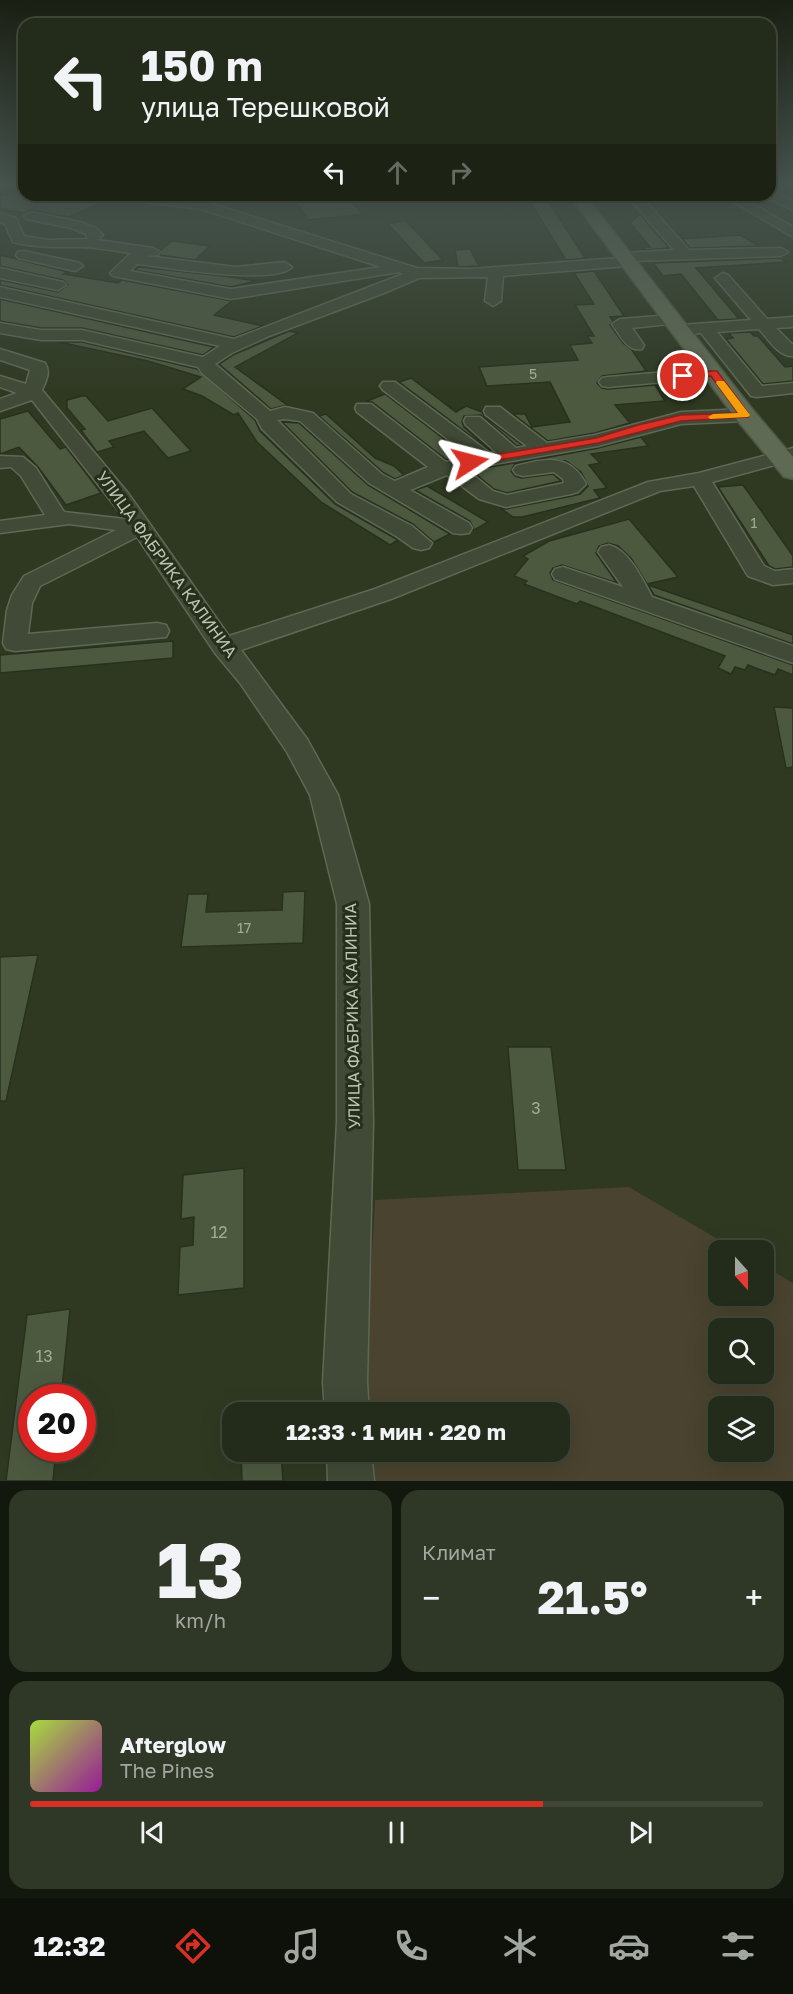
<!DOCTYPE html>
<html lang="ru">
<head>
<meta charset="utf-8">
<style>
  :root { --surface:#232b1a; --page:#2f3727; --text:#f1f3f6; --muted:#a3a7a2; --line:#404739; --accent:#d93025 }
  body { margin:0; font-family:"Golos Text",sans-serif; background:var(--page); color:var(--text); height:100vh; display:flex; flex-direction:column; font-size:22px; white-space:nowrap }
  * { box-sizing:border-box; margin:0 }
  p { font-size:20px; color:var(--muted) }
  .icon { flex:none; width:33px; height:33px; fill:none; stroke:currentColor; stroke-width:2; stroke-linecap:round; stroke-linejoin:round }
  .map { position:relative; height:1481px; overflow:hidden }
  .details { display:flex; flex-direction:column; gap:9px; padding:9px; background:#13180e; flex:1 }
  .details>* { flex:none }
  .banner { position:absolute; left:18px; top:18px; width:758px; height:183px; border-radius:18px; box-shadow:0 6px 24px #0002,0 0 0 2px var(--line); background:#232b1a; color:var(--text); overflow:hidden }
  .needle { width:39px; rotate:159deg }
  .fabs { position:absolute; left:708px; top:1240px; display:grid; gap:12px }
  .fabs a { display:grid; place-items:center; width:66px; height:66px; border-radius:12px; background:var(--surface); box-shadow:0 6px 24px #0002,0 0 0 2px var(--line); font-size:30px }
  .speed { position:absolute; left:18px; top:1384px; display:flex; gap:12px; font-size:30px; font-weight:700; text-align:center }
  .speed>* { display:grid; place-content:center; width:78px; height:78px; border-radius:50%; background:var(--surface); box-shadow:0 6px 24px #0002,0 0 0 2px var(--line); line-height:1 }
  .speed .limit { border:9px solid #d22; background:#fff; color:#111 }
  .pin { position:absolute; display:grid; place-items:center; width:51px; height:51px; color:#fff; margin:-26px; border:3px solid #fff; border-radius:50%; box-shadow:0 2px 6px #0007 }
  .me { position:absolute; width:66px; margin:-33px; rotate:81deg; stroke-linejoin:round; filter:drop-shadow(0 0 4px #0008) }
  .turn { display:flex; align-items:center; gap:21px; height:126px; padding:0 24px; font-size:27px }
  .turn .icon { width:78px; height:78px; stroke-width:2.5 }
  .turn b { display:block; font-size:42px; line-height:51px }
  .lanes { display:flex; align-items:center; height:57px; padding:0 24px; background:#0003; justify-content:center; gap:30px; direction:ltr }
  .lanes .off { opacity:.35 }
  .big { font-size:45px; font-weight:700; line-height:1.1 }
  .details .card { flex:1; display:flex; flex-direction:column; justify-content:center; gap:9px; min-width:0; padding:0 21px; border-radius:18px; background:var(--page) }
  .details .dial { align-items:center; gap:0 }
  .dial b { font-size:78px; line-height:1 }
  .song { display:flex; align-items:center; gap:18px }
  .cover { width:72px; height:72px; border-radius:9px; background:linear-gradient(135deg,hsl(80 70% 55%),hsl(300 70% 35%)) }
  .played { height:6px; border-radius:3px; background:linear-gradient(90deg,var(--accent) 70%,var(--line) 70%) }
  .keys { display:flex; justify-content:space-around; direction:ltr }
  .heat { display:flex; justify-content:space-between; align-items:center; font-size:33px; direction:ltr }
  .details .tiles { flex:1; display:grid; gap:9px; grid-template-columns:1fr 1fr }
  .card:last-child { grid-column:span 2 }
  .trip { position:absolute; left:222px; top:1402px; width:348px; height:60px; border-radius:18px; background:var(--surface); box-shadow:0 6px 24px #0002,0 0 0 2px var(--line); font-weight:700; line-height:60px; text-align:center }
  .menu { display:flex; height:96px; justify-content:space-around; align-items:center; background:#0e110a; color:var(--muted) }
  .menu .icon { width:42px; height:42px }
  .menu .on { color:var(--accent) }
  .menu b { font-size:27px; color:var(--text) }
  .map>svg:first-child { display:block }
</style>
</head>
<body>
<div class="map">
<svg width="793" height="1481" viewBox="0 0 793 1481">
  <rect width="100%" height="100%" fill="#2f3922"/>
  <!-- green -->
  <path fill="#49432f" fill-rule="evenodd" d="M629,1187L738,1251H718V1296H764V1266L793,1283V1481H365L363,1452H560V1413H363L375,1200ZM718,1329H764V1374H718ZM718,1407H764V1452H718Z"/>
  <!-- building -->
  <g fill="#4d593f" stroke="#27311d" stroke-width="1.5">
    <polygon points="24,188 24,195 80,195 105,201 69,217 31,210 25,213 0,209 0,195 7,195"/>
    <polygon points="291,195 346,195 362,214 309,220"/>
    <polygon points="526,195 544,195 585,258 566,260"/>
    <polygon points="640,214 649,225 669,248 645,250 643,247 650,247 630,223"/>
    <polygon points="406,221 443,260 424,263 388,224"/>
    <polygon points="740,235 759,246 690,248 682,239"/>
    <polygon points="172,241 210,246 195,260 160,255 161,250"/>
    <polygon points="470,249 479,266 458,267 455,250"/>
    <polygon points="0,255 68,272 63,274 118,283 122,280 232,301 214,315 263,326 234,337 0,285 0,280 58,292 68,285 63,280 0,266"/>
    <polygon points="780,258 786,262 696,268 739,319 718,320 681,274 663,276 653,263"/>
    <polygon points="139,267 223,276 256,281 231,287 135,270"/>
    <polygon points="594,271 624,316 610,317 613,321 610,325 623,343 632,350 646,371 602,376 597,383 602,388 608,389 655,385 665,401 615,405 630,423 595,433 548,441 513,414 525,414 532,427 570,422 550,382 487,386 479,367 578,360 570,345 592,343 587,336 594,336 575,305 594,304 574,273"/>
    <polygon points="0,299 214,347 203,355 82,328 41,328 0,321"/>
    <polygon points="289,331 298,333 235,367 287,405 271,409 219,364 233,355"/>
    <polygon points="750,332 754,336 758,336 785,367 793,366 793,381 763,384 726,339 733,338 729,333"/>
    <polygon points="59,342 82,342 197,369 255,420 260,431 335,504 398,540 390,545 321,502 257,442 238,413 234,415 202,396 183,389 201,377 148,361"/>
    <polygon points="411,378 456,412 466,406 482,412 485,417 522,445 517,446 481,415 464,416 462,422 464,427 491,451 399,382"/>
    <polygon points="385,394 465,455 447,460 372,402 367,401"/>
    <polygon points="82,396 86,396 108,421 152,408 191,451 168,458 144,431 109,441 114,447 97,452 81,430 85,429 67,408 67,400"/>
    <polygon points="28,411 60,449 66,447 101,493 66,505 38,467 19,447 0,454 0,419"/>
    <polygon points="326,414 375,458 394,466 404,475 395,479 384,473 319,416"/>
    <polygon points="282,422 299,423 368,485 450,534 434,542 413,524 352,492"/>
    <polygon points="641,437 648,446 591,454 600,463 589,465 607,488 594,490 600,498 522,517 513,517 500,508 506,509 572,496 580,494 588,486 581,472 566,461 539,459 598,448"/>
    <polygon points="533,460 515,464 511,471 515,476 522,478 553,474 561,481 507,493 494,489 471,470"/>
    <polygon points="743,485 793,556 793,567 775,569 769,566 718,487"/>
    <polygon points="427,486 488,522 474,530 470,521 415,490"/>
    <polygon points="629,519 678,577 647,584 631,558 618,546 608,543 599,546 596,553 617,583 562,565 553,568 550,573 553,580 793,665 793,675 778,669 775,675 748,665 745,670 735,667 731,674 718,668 725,656 580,601 577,604 524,584 527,581 514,576 528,559 523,556 549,541"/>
    <polygon points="648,585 793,635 793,644 654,595"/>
    <polygon points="173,641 173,658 0,673 0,655"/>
    <polygon points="774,707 793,708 793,767 786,768"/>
    <polygon points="305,891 303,943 181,947 188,894 208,894 206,912 282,910 283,892"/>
    <polygon points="38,955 6,1101 0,1101 0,957"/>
    <polygon points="508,1047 551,1047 566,1170 518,1170"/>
    <polygon points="244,1168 244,1288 178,1295 180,1247 193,1245 194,1217 181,1219 183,1175"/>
    <polygon points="70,1309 61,1398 32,1398 32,1449 56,1449 53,1481 6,1481 27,1315"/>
    <polygon points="241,1452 281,1452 283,1481 242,1481"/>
  </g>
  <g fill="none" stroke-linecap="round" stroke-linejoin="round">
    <defs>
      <g id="minor">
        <polygon points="770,190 793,201 793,210 765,197 764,195 770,195"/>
        <path d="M109,195H140L203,201L417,268L471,269L619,258L621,254L626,253L674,250L626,195H640L689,250L781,248L788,252L781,256L635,261L633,265L628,266L503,276L501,301L493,306L485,301L488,277L419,278L384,293L269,336L232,353L215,364L270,411L285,407L313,413L383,475L395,481L428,467L357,412L355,408L357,404H371L446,462L470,456L383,390L380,386L383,382H395L490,453L496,452L466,425L464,421L466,417H480L516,448L527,446L486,415L484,411L486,407H500L547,443L595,435L681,412L745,409L752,411L754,415L752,419L745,421L681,424L598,446L466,469L493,491L507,495L564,483L563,479L554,472L523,476L516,474L513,470L516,466C545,458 570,453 586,484L578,492L571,494L506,507L479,499L447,475L410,490L469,523L472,528L469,533L461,534L453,533L369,483L300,421L285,419L277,420L351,494L412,526L432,543L429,548L421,550L413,548L396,536L337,502L262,429L257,419L202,373L198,367L82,340H41L0,333V323L41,330H82L203,357L220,346L0,297V287L234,339L403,274L399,272L231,299L113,276L110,273L113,270L131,253C116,251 100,248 84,247C59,247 37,248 13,242L5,224L0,222V213L16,218L24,236L48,240L88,239L86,234L71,228L26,219L24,216L31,212L80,222L96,228L103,235L98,240L153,248L160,252L158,255L146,256L236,267L284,262L292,267C274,286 165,267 137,264L130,271L231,289L381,267L201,209L111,198Z"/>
        <polygon points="722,195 738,195 793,227 793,237"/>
        <polygon points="23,251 80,263 83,266 75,271 18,258 16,255 18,252"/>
        <polygon points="0,268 63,282 66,285 58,290 0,278"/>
        <path d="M723,273L728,275L767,319L793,317V327L776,328L793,345V356C779,357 768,339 759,329L717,332L762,386L793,383V393L757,397L751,396L701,333L680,335L672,330L680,325L751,320L715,278Z"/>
        <path d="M672,315L680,320L678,323L632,328L644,345L642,349C627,352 620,335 612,324L620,319Z"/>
        <path d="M0,349L45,363C51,372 46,381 42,390L128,493L229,636L375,589L648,482L699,473L793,448V460L712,482L764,566L775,571L793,569V583L773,585L748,576L694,486L660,491L391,599L241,650L307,739L338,795L369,904L373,1122L367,1382L369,1413H325L323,1382L337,1122V904L310,795L287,752L240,683L215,653L137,537L40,586L32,603L28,634L157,623L166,625L169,631L166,637L15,651L6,649L3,643L7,610L12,595L24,576L116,530L69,524L0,533V521L45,515L21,476L11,467L0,468V456L23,457L36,468L64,512L125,519L32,400L0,411V399L17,393L0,387V376L26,384L30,370L0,360Z"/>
        <polygon points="713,368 719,369 722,373 719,377 608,387 602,386 599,382 602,378 608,377"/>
        <path d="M609,545C629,550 643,580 652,597L793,646V663L555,579L552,574L555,569L563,567L623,587L598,552L601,547Z"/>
        <polygon points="327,1452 371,1452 374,1481 328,1481"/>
      </g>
      <polygon id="major" points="569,195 585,195 753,410 793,457 793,479 784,477 737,420"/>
    </defs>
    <!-- minor casing -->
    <use href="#minor" stroke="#5e6854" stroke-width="3"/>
    <!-- major casing -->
    <use href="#major" stroke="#4c5642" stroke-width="3"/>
    <!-- minor -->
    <use href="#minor" fill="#404a36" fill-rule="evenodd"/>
    <!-- major -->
    <use href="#major" fill="#5f6a54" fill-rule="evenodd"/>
  </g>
  <!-- sky -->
  <linearGradient id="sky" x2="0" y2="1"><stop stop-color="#1a1f13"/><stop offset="0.47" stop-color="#47544f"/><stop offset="1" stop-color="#47544f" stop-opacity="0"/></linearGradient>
  <rect width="793" height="392" fill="url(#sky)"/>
  <!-- route -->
  <polygon fill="#d93025" stroke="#8d1f18" stroke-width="1.5" points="713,371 717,371 748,413 748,417 681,421 598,443 470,465 465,462 470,459 596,438 638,425 681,415 738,413 711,376 683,379 678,376 683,373"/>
  <!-- slow -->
  <polygon fill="#f59e0b" points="717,381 724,381 750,415 748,417 710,419 708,417 713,414 738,413 716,383"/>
  <g text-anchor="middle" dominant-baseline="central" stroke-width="6" stroke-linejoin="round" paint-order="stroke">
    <!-- number labels -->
    <g font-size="14" fill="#a0ab94">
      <text x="533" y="373">5</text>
      <text x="754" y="522">1</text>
      <text x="244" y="927">17</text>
    </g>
    <!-- street labels -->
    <g font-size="16" fill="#bbc6b1" stroke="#252f1b">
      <text transform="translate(167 564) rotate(54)">УЛИЦА ФАБРИКА КАЛИНИА</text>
      <text transform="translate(352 1016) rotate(-91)">УЛИЦА ФАБРИКА КАЛИНИА</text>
    </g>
    <!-- near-number labels -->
    <g font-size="16" fill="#a0ab94">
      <text x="536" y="1108">3</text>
      <text x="219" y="1232">12</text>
      <text x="44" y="1356">13</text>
    </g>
  </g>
</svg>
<div class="fabs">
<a><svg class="needle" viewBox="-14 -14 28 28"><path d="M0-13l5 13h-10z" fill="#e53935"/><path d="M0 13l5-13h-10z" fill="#a3a7a2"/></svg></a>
<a><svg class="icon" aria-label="search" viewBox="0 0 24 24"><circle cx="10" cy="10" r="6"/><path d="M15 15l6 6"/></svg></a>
<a><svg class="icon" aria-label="layers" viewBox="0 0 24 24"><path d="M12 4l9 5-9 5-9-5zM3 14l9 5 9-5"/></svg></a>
</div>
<div class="speed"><div class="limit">20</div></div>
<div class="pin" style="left:683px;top:376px;background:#d93025"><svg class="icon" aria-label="arrive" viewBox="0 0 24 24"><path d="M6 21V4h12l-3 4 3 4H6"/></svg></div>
<svg class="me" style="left:470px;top:462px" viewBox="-20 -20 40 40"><path d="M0-17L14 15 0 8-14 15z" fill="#d93025" stroke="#fff" stroke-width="4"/></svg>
<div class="trip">12:33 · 1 мин · 220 m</div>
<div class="banner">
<div class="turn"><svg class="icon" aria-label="left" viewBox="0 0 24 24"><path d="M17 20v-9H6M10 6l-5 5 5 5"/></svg><div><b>150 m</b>улица Терешковой</div></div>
<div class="lanes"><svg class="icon" aria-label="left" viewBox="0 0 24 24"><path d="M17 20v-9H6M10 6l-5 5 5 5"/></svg><svg class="icon off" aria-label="ahead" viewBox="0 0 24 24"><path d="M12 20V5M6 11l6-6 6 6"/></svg><svg class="icon off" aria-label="right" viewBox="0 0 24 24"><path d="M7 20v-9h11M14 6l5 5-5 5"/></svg></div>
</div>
</div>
<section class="details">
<div class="tiles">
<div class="card dial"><b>13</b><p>km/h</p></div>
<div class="card"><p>Климат</p>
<div class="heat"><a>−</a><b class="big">21.5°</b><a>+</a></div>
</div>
<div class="card">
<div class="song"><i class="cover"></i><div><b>Afterglow</b><p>The Pines</p></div></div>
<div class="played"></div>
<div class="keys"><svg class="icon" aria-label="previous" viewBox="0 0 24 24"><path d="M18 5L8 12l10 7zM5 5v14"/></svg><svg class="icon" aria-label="pause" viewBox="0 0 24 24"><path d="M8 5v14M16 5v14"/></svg><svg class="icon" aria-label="next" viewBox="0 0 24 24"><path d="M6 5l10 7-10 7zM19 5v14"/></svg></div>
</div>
</div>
</section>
<nav class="menu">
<b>12:32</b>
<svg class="icon on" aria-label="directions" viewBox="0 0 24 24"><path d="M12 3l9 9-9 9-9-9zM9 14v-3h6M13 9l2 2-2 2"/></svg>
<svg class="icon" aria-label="music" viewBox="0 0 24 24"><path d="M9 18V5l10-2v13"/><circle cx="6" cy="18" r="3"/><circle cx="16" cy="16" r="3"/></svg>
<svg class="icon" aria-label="phone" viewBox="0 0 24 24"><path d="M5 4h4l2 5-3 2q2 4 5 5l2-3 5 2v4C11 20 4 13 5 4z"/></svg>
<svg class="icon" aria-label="climate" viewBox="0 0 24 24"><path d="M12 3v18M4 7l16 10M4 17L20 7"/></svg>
<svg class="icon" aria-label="car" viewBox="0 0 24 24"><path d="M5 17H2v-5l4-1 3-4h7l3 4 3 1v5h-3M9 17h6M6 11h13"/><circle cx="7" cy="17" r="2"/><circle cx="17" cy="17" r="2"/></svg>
<svg class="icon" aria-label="filters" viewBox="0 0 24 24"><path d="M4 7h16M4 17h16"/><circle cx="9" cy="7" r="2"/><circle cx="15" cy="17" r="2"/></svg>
</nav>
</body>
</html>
